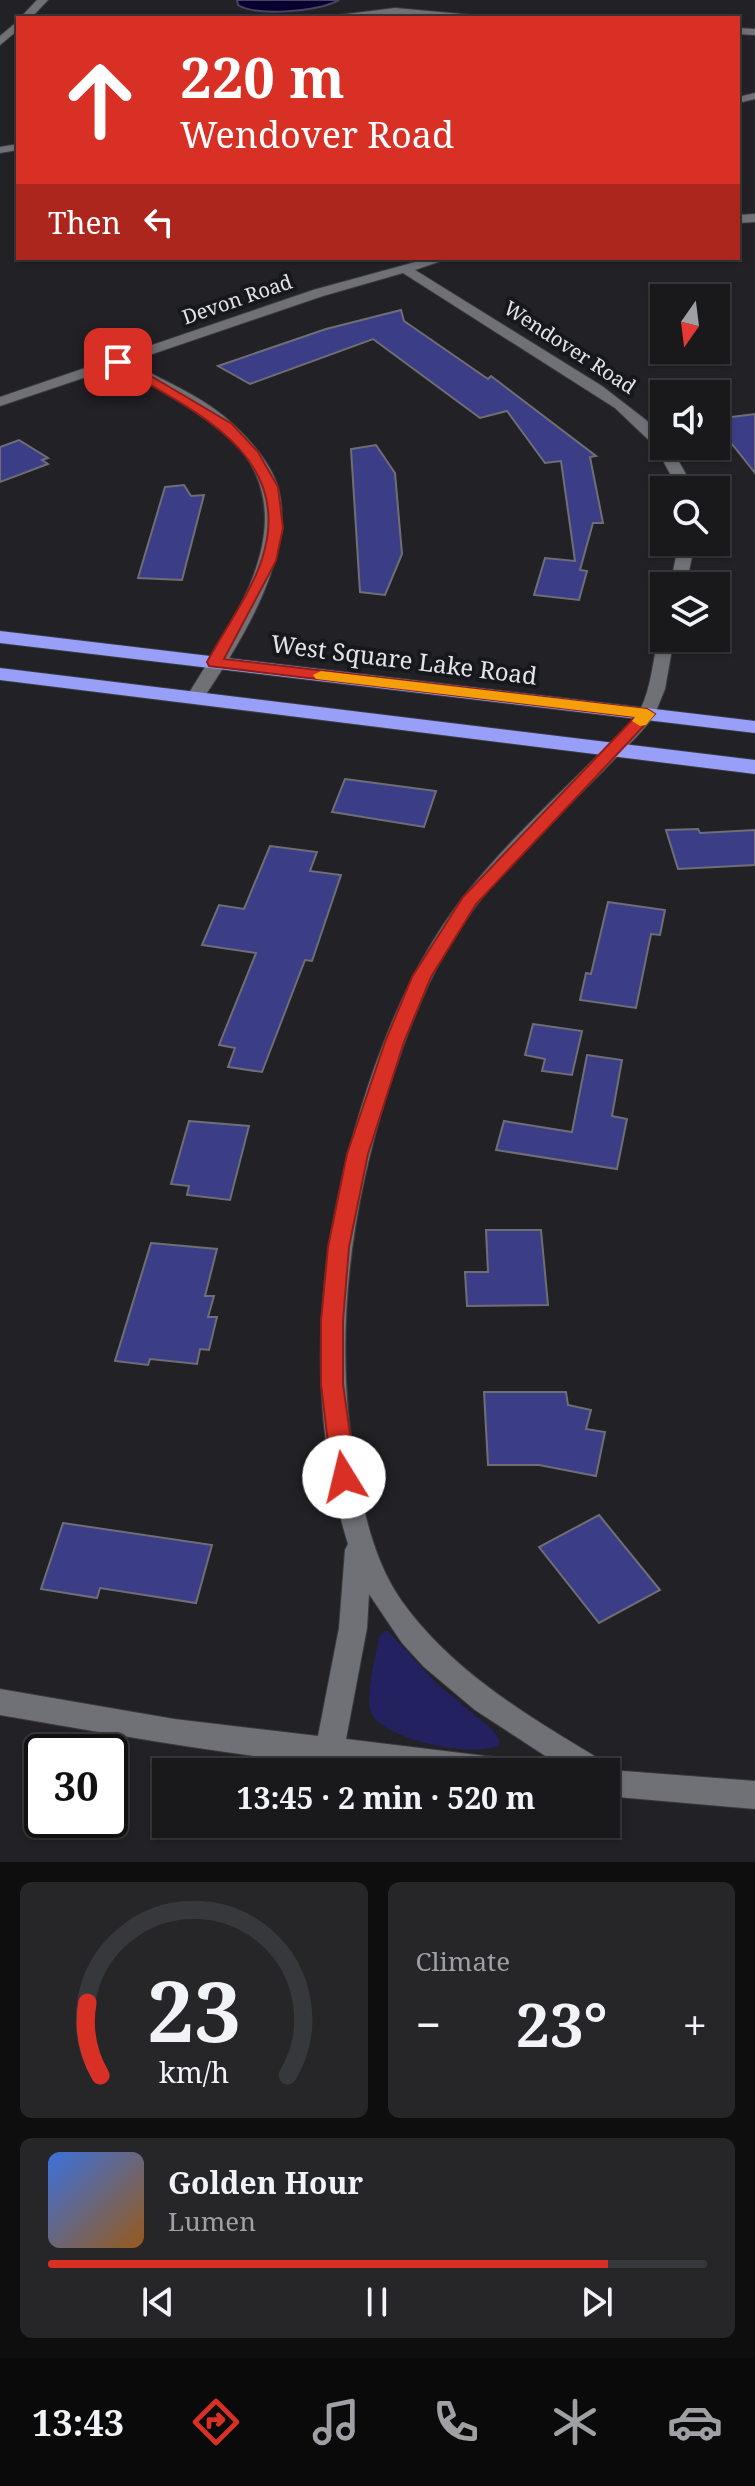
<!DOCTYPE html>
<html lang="en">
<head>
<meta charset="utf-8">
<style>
  :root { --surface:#19191c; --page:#262629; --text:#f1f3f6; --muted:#9fa0a3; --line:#37383b; --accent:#d93025 }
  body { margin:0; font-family:"Noto Serif",serif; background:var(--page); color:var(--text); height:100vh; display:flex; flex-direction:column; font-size:30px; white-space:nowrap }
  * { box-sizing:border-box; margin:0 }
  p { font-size:26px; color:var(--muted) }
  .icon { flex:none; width:44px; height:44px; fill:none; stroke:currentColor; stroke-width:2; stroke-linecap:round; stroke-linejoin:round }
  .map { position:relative; height:1862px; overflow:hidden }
  .drawer { display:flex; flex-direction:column; gap:20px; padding:20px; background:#0e0e0f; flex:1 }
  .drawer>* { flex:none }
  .banner { position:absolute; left:16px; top:16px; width:724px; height:244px; border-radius:0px; box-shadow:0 2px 6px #0004,0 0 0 2px var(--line); background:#d93025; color:#fff; overflow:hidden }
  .needle { width:52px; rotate:194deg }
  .buttons { position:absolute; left:650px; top:284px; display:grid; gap:16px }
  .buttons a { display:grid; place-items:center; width:80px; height:80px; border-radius:0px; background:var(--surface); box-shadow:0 2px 6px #0004,0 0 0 2px var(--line); font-size:40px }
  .speed { position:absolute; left:24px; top:1734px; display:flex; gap:16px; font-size:40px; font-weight:700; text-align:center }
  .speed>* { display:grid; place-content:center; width:104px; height:104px; border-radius:50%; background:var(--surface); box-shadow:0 2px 6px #0004,0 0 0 2px var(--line); line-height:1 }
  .speed .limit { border:4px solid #111; border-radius:12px; background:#fff; color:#111 }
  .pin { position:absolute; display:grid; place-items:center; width:68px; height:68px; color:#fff; margin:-34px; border-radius:16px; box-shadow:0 4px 12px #0006 }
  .me { position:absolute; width:88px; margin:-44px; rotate:351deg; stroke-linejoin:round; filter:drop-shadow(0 0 6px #0008) }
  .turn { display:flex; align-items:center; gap:28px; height:168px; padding:0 32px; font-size:36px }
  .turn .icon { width:104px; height:104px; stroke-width:2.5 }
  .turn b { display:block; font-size:56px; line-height:68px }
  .then { display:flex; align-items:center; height:76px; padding:0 32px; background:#0003; gap:16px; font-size:30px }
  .big { font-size:60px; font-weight:700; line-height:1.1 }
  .drawer .card { flex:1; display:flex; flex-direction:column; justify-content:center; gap:12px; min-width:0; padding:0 28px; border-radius:12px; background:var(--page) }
  .drawer .dial { align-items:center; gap:0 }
  .dial svg { height:208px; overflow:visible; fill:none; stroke:var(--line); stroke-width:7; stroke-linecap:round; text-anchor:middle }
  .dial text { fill:var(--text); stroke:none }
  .song { display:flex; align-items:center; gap:24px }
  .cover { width:96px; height:96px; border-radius:12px; background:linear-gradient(135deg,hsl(220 70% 55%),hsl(30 70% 35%)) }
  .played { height:8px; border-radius:4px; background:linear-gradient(90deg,var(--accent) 85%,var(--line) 85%) }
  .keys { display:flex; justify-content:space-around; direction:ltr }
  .heat { display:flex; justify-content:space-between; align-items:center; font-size:44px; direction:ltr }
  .drawer .tiles { flex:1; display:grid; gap:20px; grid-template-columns:1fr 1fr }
  .card:last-child { grid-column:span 2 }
  .trip { position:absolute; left:152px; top:1758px; width:468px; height:80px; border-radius:0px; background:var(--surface); box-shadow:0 2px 6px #0004,0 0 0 2px var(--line); font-weight:700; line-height:80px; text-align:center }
  .tab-bar { display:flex; height:128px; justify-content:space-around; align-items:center; background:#0a0a0b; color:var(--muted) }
  .tab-bar .icon { width:56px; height:56px }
  .tab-bar .current { color:var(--accent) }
  .tab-bar b { font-size:36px; color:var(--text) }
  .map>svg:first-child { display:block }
</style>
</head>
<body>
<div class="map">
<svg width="755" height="1862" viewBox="0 0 755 1862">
  <rect width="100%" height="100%" fill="#212126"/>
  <!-- green -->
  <path fill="#232160" d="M384,1631H388L436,1683L493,1730L499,1739V1745C476,1759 382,1740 371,1712C365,1697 376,1654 379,1637Z"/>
  <!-- water -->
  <path fill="#07002e" stroke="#494466" stroke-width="2" d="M237,0H339C319,11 257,17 238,5Z"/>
  <!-- building -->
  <g fill="#3c3d87" stroke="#6e6f75" stroke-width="2">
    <polygon points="401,310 404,321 488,379 491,376 596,456 590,457 603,523 593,523 580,570 587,571 579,600 534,595 545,558 575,561 561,461 545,463 507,411 480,418 373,339 250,384 218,366 326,329"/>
    <polygon points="755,414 755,473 716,424 716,419"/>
    <polygon points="19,440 48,458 42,460 48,464 0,482 0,447"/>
    <polygon points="376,445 395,473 402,554 385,595 360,592 351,449"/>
    <polygon points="184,485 191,496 204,495 182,580 138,578 165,487"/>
    <polygon points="345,779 436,791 424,827 332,812"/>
    <polygon points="698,829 700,833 755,830 755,865 678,869 666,830"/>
    <polygon points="270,846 317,852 310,871 341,875 312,961 305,960 262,1072 228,1067 235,1048 219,1045 256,953 202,945 219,905 244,909"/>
    <polygon points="608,902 665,910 660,935 651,934 636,1008 580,1000 586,973 591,974"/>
    <polygon points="533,1024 582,1031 572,1075 542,1071 545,1059 525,1055"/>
    <polygon points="587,1055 622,1060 612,1116 627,1119 617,1169 496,1150 504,1121 572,1132"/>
    <polygon points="189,1121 249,1126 230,1200 187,1195 189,1186 171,1184"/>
    <polygon points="486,1230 541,1230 548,1305 467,1306 465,1272 488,1272"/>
    <polygon points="151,1243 217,1249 205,1296 214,1296 208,1317 217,1317 209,1350 200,1349 197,1364 150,1359 148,1365 115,1361"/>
    <polygon points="484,1392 566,1392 568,1405 591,1410 586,1429 605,1432 596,1476 539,1465 488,1465"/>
    <polygon points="599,1515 660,1590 599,1623 539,1547"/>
    <polygon points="63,1523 212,1545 196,1603 100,1588 97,1598 41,1589"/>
  </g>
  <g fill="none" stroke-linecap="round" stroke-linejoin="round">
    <defs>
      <g id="street">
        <polygon points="395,8 473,15 478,18 395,14 314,18"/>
        <polygon points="738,28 755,29 755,35 738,34"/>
        <polygon points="755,93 755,99 738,103 738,97"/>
        <polygon points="18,144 18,150 0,153 0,147"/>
        <polygon points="755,214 755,222 738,223 738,215"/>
        <path d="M430,258H450L415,270L602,386L646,420L664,438V446H670L695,490H679L655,446L615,408L403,273L323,296L129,362C164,381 205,397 234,425C253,443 275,468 280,495C292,564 238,646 201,702H189L186,698C235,616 315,513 222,429C192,403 152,386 116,367L0,406V397L313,290Z"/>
        <polygon points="679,542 695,542 686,586 670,586"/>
        <path d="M664,633V638H674L665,689L654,716C640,735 623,750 607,767C556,819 499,869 459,930C428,977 408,1031 390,1085C349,1212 332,1343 357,1476C365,1518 376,1564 401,1600C452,1672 531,1718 606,1763L610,1770L755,1781V1809L606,1796V1772H570L475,1710L424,1667L402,1643L369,1594L367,1628L346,1739L510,1759L520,1763L525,1772C482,1772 439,1775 397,1772C264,1761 132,1738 0,1715V1689L174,1719L318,1736L339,1628L345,1550L348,1544C301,1392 319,1234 368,1086C393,1011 426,939 478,879C514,836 556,797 596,757C611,742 631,728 641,708C651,687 653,661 658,638Z"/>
      </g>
      <g id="secondary">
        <polygon points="37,0 48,0 31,18 20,18"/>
        <polygon points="18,21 18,30 0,45 0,36"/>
      </g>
      <g id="highway">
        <polygon points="0,631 755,721 755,733 0,643"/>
        <polygon points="0,668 755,760 755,774 0,680"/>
      </g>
    </defs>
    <!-- street casing -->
    <use href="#street" stroke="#3a3b3f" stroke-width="2"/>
    <!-- secondary casing -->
    <use href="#secondary" stroke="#3a3b3f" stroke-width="2"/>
    <!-- highway casing -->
    <use href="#highway" stroke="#3a3b3f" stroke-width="2"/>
    <!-- street -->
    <use href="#street" fill="#707177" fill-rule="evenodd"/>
    <!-- secondary -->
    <use href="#secondary" fill="#707177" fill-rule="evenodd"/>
    <!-- highway -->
    <use href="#highway" fill="#979ff9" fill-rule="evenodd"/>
  </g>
  <!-- route -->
  <path fill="#d93025" stroke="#8d1f18" stroke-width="2" d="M114,359H122L232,424L258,452L278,487L283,528L276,561L224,659L647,709L655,714L476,904L431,977L404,1042L368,1154L349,1247L343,1321V1384L356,1477L352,1484L344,1487L336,1484L332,1477L321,1384V1321L328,1247L347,1154L385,1042L412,977L463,897L635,717L209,666L207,662C223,632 252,591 262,559C297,452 187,408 114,364Z"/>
  <!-- slow -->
  <polygon fill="#f59e0b" points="321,671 647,709 655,714 646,725 640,726 632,721 635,717 316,679 313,675"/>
  <g text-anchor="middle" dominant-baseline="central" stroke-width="8" stroke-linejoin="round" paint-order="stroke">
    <!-- far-street labels -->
    <g font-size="20" fill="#e4e4e8" stroke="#17181d">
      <text transform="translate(237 299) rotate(-19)">Devon Road</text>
      <text transform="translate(570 347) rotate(33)">Wendover Road</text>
    </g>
    <!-- street labels -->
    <g font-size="24" fill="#e4e4e8" stroke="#17181d">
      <text transform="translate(404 659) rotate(7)">West Square Lake Road</text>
    </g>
  </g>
</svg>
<div class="buttons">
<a><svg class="needle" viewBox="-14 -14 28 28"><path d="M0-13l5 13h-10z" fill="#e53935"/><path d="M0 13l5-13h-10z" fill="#9fa0a3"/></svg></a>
<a><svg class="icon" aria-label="sound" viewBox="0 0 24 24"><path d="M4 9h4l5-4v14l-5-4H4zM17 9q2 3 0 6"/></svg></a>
<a><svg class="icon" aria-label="search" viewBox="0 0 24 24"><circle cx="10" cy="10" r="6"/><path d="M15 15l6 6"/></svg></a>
<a><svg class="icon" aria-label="layers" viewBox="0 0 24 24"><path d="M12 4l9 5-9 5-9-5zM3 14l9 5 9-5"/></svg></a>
</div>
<div class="speed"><div class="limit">30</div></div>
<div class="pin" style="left:118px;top:362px;background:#d93025"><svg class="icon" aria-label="arrive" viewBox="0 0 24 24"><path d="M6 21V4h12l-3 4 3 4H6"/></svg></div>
<svg class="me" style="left:344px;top:1477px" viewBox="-20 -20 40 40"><circle r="19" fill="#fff"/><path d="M0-13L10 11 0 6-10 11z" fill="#d93025"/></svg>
<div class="trip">13:45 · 2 min · 520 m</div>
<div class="banner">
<div class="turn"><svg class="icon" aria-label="ahead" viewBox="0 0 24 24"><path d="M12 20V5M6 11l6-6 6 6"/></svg><div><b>220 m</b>Wendover Road</div></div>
<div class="then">Then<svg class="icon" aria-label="left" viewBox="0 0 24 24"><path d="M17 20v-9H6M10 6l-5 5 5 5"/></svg></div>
</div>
</div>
<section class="drawer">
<div class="tiles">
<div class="card dial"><svg viewBox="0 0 100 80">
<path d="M14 69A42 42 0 1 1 86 69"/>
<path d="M14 69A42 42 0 0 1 9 41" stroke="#d93025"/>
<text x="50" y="56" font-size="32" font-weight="700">23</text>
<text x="50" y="72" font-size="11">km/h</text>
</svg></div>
<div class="card"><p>Climate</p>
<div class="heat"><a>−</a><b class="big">23°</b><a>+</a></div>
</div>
<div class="card">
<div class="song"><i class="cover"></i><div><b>Golden Hour</b><p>Lumen</p></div></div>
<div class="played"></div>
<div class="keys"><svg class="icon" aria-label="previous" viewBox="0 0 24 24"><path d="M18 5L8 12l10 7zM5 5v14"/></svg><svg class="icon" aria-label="pause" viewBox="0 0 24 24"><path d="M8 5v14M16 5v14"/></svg><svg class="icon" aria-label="next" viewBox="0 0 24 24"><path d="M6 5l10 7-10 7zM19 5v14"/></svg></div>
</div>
</div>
</section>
<nav class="tab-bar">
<b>13:43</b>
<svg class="icon current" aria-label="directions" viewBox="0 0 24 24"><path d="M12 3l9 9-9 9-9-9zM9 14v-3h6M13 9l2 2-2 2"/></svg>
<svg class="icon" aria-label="music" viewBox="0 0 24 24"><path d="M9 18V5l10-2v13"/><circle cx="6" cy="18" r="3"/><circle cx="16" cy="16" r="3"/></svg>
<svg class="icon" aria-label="phone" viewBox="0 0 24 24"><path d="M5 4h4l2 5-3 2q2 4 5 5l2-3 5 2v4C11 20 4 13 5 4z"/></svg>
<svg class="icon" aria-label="climate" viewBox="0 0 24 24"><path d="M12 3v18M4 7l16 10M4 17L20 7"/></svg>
<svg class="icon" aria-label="car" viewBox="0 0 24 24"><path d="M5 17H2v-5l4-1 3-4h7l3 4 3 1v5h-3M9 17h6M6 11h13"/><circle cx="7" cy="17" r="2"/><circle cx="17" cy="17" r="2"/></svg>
</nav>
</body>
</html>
